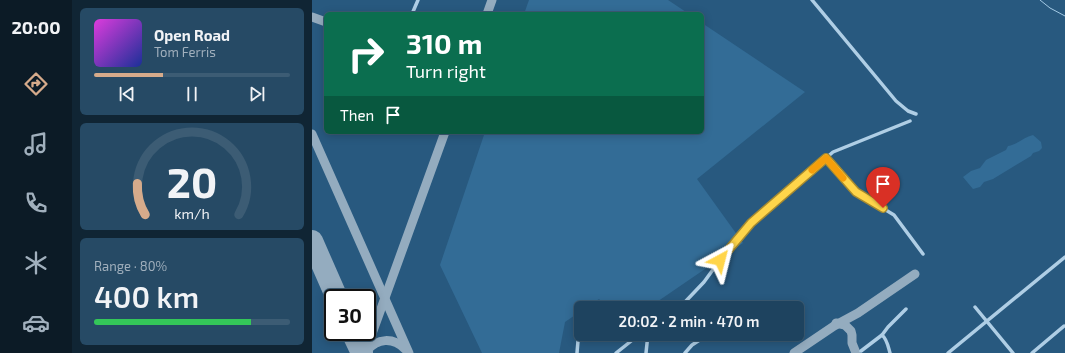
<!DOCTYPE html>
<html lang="en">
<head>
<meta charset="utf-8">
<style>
  :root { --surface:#1e435f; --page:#264a65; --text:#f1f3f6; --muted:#a1b0bd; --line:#3c5c74; --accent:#d6ab8b }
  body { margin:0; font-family:"Exo 2",sans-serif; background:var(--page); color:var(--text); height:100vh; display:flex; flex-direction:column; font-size:15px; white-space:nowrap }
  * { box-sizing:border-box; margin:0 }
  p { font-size:13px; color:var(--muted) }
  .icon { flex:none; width:22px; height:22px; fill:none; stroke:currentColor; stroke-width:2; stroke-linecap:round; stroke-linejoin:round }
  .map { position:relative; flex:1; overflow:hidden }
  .sheet { display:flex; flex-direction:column; gap:8px; padding:8px; background:#102534; width:240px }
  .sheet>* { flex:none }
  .guide { position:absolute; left:12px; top:12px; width:380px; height:122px; border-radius:6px; box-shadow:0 2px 10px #0003,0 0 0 1px var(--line); background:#0b6e4f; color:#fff; overflow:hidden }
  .speed { position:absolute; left:12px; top:289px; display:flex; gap:8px; font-size:20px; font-weight:700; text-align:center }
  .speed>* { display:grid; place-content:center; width:52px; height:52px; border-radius:50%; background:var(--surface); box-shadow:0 2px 10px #0003,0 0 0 1px var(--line); line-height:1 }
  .speed .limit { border:2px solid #111; border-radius:6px; background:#fff; color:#111 }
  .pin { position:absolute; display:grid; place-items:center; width:34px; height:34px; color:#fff; margin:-41px -17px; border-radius:50% 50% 50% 0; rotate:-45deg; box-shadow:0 0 4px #0007 }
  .pin .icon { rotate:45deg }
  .me { position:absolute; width:44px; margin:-22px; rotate:38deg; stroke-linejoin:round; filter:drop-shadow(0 0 3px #0008) }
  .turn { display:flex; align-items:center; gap:14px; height:84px; padding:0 16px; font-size:18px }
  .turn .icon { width:52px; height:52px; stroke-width:2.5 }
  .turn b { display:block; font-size:28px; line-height:34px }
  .then { display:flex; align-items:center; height:38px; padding:0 16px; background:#0003; gap:8px; font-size:15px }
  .big { font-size:30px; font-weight:600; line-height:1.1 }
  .sheet .widget { flex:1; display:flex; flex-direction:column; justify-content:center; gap:6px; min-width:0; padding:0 14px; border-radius:6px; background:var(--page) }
  .sheet .dial { align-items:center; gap:0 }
  .dial svg { height:104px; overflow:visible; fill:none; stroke:var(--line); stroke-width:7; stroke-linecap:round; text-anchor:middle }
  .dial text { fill:var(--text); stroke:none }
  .song { display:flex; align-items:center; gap:12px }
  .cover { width:48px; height:48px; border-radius:6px; background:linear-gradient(135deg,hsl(300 70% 55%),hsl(230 70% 35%)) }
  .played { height:4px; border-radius:2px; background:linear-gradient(90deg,var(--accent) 35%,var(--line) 35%) }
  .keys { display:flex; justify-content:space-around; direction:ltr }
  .charge { height:6px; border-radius:3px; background:linear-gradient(90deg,#34c759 80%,var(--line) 0) }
  .trip { position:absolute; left:262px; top:301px; width:230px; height:40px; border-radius:6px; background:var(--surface); box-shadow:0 2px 10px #0003,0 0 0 1px var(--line); font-weight:600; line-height:40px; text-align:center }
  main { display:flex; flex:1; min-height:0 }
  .dock { display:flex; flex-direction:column; width:72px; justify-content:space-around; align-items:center; background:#0c1b26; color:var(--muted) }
  .dock .icon { width:28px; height:28px }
  .dock .on { color:var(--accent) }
  .dock b { font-size:18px; color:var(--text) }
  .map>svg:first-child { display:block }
</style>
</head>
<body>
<main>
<nav class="dock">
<b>20:00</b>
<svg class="icon on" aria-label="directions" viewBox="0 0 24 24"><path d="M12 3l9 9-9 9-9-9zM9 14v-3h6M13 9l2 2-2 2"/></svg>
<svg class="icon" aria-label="music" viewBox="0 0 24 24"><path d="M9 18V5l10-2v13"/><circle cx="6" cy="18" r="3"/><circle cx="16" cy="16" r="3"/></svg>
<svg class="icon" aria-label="phone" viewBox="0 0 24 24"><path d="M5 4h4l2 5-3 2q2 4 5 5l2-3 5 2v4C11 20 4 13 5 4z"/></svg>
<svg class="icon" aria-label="climate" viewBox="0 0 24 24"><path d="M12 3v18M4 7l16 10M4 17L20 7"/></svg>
<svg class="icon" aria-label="car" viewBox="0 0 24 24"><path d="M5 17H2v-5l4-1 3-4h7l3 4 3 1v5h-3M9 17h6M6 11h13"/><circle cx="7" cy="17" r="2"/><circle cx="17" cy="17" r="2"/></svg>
</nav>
<section class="sheet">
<div class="widget">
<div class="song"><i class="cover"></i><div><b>Open Road</b><p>Tom Ferris</p></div></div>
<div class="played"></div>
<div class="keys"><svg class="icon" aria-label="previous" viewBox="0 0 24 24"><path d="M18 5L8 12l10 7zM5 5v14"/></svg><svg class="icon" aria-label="pause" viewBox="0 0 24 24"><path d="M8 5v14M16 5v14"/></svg><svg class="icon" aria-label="next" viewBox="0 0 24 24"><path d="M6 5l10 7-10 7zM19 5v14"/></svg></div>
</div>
<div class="widget dial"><svg viewBox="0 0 100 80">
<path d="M14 69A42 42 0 1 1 86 69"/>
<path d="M14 69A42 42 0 0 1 8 45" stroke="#d6ab8b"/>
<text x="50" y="56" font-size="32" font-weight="700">20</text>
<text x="50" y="72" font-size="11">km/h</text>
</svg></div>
<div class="widget"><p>Range · 80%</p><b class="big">400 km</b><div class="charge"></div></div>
</section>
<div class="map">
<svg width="753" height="353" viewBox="0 0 753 353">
  <rect width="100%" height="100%" fill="#28597f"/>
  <!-- green -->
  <g fill="#336c96">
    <polygon points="217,0 356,0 377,14 212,14"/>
    <polygon points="390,23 493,92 385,179 431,243 336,308 296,308 287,299 274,308 269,308 269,311 253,322 247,353 170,353 128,265 173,132 390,132"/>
    <path d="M721,135L729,142L730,148L727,151L721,153L719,156L681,179L672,182L668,187L661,189L651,177L659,171L668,168L674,160L694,150L696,146C706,144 712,137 721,135Z"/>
  </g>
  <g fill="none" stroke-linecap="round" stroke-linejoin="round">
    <!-- stream -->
    <polyline stroke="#a3cae5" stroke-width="1" points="728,0 738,8 753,16"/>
    <!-- taxiway -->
    <g stroke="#94acbf" stroke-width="9">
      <polyline points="175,14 180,0"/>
      <polyline points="0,17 14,22"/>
      <polyline points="0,134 97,353"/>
      <polyline points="524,323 533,325 539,331 540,335 540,343 544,353"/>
      <path d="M55,351C65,338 81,337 93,349"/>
      <polyline points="53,353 133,132"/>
      <polyline points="482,353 522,326 546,313 603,274"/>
    </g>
    <!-- runway -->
    <g stroke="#94acbf" stroke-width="22">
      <polyline points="0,241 25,298"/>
      <polyline points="40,332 50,353"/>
    </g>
    <!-- minor -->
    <g stroke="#afcee5" stroke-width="3.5">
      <polyline points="500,0 584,101 596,111 604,114"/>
      <polyline points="100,14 106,0"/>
      <polyline points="514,158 544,192 582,215 611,254"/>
      <polyline points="663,307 701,353"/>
      <polyline points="365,308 373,302 392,282 416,249 439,223 521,152 598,121"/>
      <path d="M570,335C575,339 576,346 578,353"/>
      <polyline points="549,351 570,335 576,327 594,309"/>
      <polyline points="265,353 266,341 264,332 269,326"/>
      <polyline points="304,353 328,334"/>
      <polyline points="334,353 336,334"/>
      <polyline points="373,353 380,345 397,334"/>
      <polyline points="636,353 753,257"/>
      <polyline points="720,353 752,326"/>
    </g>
  </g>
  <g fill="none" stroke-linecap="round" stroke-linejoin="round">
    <defs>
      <polyline id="route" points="408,260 439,223 514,158 544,192 571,208"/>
    </defs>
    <!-- route casing -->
    <use href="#route" stroke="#a68a30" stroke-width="10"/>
    <!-- route -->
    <use href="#route" stroke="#ffd54a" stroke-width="7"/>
    <!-- slow -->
    <polyline stroke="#f59e0b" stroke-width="7" points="500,170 514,158 531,178"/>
  </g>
</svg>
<div class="speed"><div class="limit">30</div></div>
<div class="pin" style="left:571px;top:208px;background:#d93025"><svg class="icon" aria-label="arrive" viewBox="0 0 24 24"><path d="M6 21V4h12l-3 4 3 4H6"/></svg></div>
<svg class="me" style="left:408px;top:260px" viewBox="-20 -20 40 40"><path d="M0-17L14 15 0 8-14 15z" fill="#ffd54a" stroke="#fff" stroke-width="4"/></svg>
<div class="trip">20:02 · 2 min · 470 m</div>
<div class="guide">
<div class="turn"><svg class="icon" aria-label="right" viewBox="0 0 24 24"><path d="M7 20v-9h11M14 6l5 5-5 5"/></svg><div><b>310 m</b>Turn right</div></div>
<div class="then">Then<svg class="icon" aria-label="arrive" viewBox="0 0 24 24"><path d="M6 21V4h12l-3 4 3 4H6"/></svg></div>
</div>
</div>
</main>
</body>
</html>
